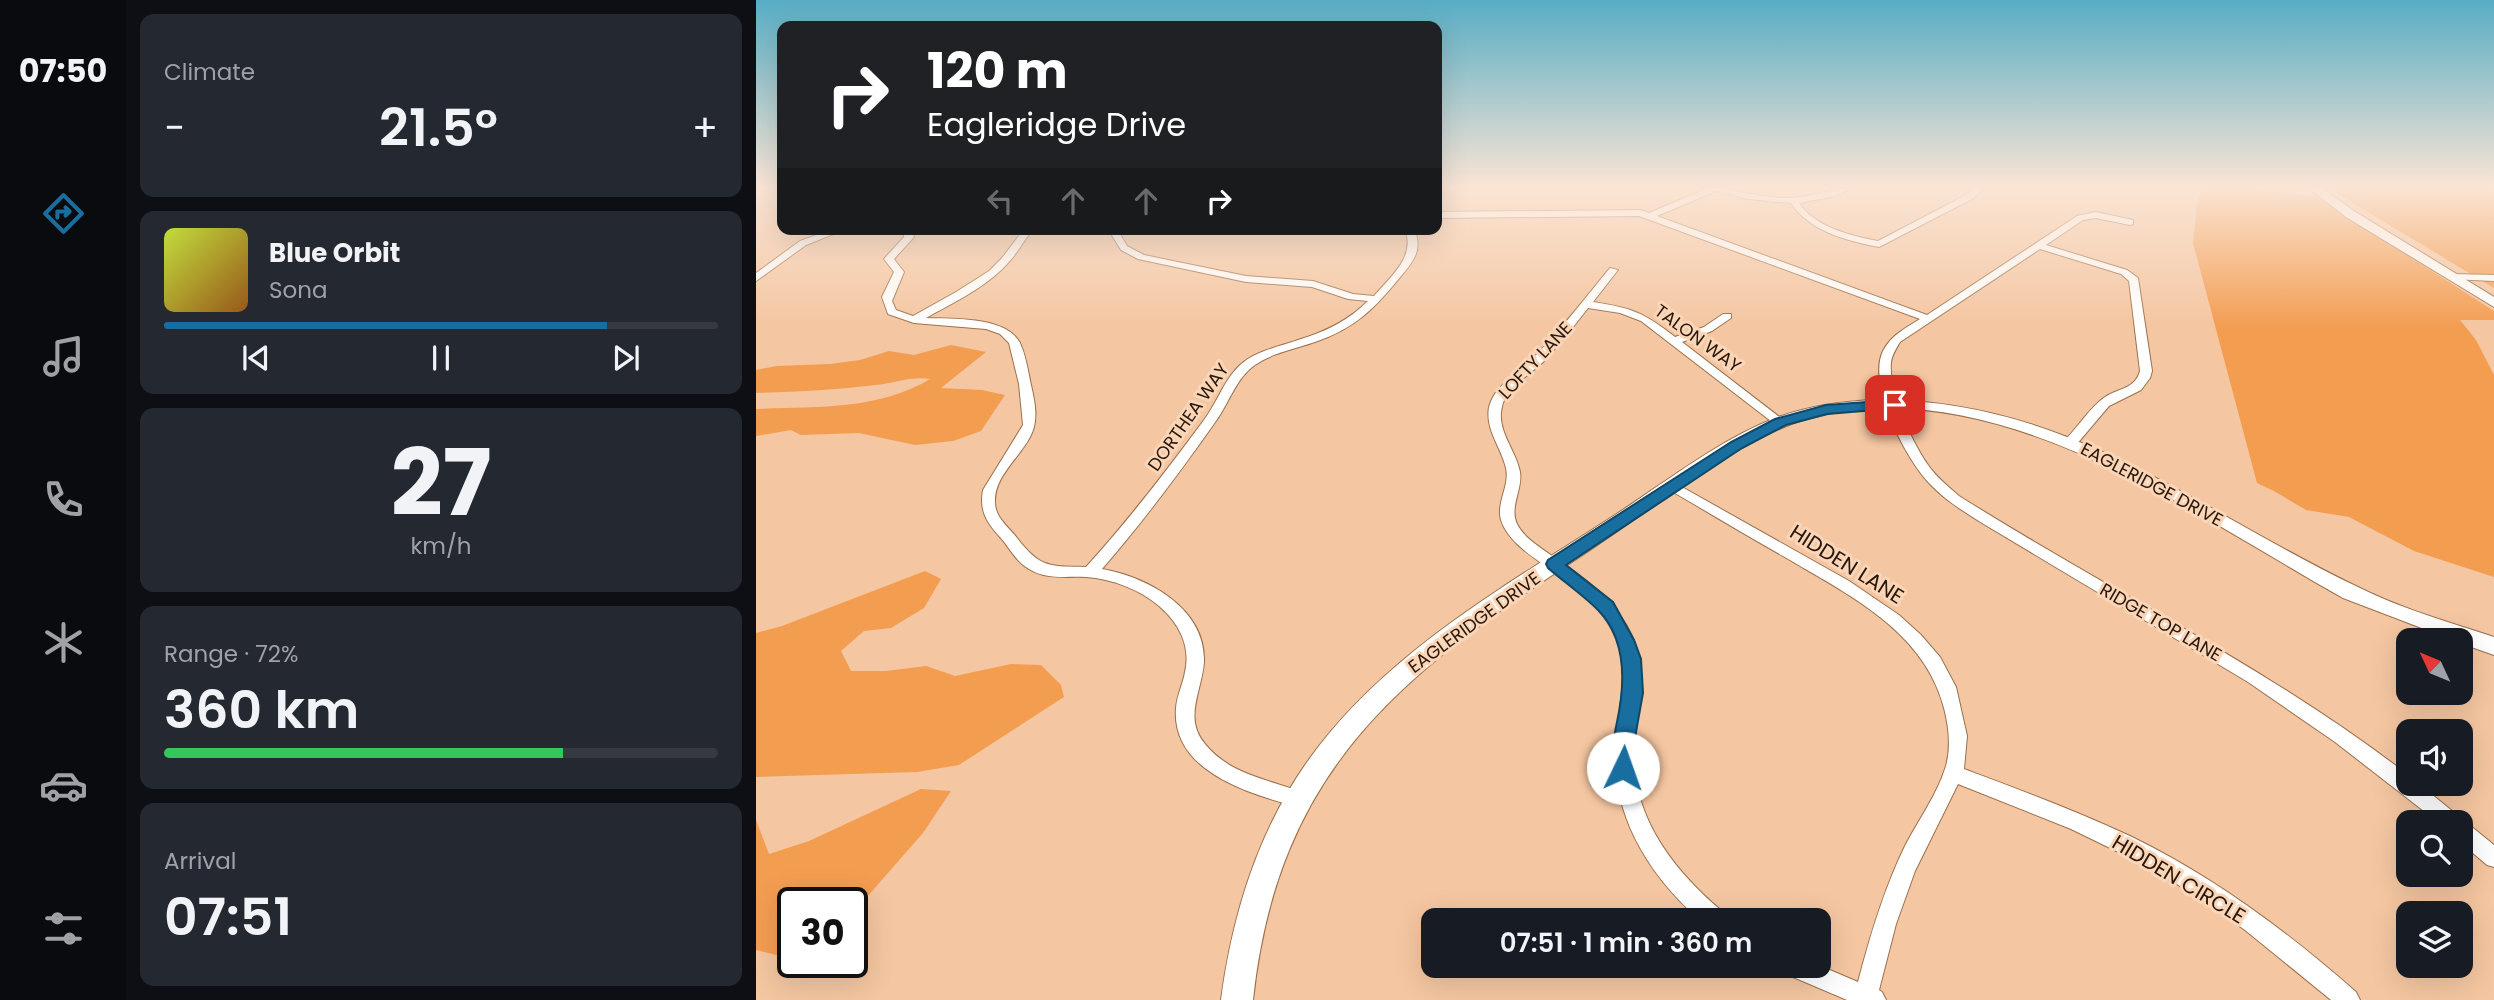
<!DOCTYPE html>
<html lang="en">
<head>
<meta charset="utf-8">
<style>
  :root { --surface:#171b24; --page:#242831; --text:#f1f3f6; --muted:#9ea1a6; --line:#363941; --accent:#186e9e }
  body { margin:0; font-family:Poppins,sans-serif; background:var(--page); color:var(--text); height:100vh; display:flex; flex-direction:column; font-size:26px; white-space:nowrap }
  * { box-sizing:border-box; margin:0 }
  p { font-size:23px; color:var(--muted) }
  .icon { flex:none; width:38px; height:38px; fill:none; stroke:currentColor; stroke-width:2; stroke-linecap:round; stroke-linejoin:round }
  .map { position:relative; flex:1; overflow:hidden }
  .sheet { display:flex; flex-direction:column; gap:14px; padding:14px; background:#0d0f14; width:630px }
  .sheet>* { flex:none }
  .top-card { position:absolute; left:21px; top:21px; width:665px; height:214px; border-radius:14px; box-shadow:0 7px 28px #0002; background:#202124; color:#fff; overflow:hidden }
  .needle { width:46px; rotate:314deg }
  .controls { position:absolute; left:1640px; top:628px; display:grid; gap:14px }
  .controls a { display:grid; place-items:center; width:77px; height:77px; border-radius:14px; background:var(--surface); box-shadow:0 7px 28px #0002; font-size:35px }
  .speed { position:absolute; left:21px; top:887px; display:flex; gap:14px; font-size:35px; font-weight:700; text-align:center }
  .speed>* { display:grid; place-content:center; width:91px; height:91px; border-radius:50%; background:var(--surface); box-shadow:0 7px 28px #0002; line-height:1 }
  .speed .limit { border:4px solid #111; border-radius:10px; background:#fff; color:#111 }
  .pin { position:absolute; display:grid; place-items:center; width:60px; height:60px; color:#fff; margin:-30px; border-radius:14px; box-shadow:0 4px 10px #0006 }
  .me { position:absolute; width:77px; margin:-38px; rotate:3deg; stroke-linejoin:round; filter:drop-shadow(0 0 5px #0008) }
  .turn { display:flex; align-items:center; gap:24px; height:147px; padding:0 35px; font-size:32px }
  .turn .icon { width:91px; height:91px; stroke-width:2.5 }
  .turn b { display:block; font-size:49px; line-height:60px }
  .lanes { display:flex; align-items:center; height:66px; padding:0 35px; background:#0003; justify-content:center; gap:35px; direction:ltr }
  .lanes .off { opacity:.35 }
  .big { font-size:52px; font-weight:600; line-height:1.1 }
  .sheet .widget { flex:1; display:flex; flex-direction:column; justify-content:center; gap:10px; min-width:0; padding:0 24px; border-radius:14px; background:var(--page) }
  .sheet .dial { align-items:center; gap:0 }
  .dial b { font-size:91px; line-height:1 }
  .song { display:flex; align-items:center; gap:21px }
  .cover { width:84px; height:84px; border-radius:10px; background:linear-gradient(135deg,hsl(70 70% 55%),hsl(30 70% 35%)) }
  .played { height:7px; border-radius:4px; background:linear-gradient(90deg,var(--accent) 80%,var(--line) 80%) }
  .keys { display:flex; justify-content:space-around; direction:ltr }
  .heat { display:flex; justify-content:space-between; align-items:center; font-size:38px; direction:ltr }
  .charge { height:10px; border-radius:5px; background:linear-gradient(90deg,#34c759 72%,var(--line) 0) }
  .trip { position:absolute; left:665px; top:908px; width:410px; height:70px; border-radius:14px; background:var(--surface); box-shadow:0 7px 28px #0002; font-weight:600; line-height:70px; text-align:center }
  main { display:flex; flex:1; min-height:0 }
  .tab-bar { display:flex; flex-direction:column; width:126px; justify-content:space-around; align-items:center; background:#090b0e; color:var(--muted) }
  .tab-bar .icon { width:49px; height:49px }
  .tab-bar .on { color:var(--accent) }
  .tab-bar b { font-size:32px; color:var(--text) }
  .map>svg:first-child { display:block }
</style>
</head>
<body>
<main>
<nav class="tab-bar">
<b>07:50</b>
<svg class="icon on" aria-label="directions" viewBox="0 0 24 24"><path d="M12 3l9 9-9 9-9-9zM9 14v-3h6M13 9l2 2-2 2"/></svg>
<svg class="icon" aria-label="music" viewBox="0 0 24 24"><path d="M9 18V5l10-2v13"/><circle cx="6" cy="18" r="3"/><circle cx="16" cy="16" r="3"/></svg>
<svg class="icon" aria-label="phone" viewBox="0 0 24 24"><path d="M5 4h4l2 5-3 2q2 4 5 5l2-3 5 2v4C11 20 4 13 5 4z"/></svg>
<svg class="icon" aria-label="climate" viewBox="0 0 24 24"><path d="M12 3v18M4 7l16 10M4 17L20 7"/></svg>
<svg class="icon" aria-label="car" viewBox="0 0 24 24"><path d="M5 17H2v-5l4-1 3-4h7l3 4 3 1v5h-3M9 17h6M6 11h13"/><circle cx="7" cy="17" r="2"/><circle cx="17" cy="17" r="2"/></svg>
<svg class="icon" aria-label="filters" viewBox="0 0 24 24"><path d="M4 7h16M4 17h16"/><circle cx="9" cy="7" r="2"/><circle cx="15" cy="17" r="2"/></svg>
</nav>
<section class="sheet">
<div class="widget"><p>Climate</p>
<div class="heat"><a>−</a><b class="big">21.5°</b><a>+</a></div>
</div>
<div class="widget">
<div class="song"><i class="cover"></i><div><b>Blue Orbit</b><p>Sona</p></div></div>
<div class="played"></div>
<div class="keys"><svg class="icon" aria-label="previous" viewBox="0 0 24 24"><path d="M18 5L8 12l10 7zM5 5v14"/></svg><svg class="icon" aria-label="pause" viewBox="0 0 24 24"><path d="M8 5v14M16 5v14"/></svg><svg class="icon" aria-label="next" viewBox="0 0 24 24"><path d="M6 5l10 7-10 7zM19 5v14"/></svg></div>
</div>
<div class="widget dial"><b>27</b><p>km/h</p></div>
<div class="widget"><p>Range · 72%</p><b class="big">360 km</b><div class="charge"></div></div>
<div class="widget"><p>Arrival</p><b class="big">07:51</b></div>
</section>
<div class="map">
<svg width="1738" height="1000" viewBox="0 0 1738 1000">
  <rect width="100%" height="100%" fill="#f4c6a1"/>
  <!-- green -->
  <g fill="#f39d51">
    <polygon points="1446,188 1499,188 1504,191 1561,197 1738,311 1738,320 1704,320 1720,340 1738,375 1738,577 1658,551 1593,517 1550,510 1518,491 1501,483 1437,243 1441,204"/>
    <polygon points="1572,188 1738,188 1738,288"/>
    <path d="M195,345L230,352L185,388L226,390L249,395L225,431L197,441L159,445L103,433L45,435L35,430L0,436V409C60,406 121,411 174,379C155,376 139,383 120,385C80,390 40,392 0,393V370L21,366L74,364L104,360L133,351L158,355Z"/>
    <polygon points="169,571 185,579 168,608 135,628 108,631 85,651 95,671 130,671 170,666 199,676 255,664 285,665 305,685 308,697 203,765 161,772 0,777 0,633 26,626"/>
    <polygon points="165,789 195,791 167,833 96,914 96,903 37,903 37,959 0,950 0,820 13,854 53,841"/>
  </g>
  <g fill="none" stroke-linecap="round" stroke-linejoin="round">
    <defs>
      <g id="street">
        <path d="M952,188C978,188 1003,198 1030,198C1054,198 1075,188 1096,188L1080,196L1043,203C1059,227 1095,236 1122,241L1212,194L1219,188H1228L1218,198L1123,247C1091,241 1053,231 1035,203L992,199L960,191L901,216L1171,315L1321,216L1340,212L1377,220V224L1374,225L1340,218L1327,220L1290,245L1371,270L1382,278L1396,371L1394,378L1385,390L1353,406L1320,445H1310L1309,442L1310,439C1323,426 1334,407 1349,397C1363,388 1379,389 1384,371L1373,281L1365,274L1284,249L1144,342C1140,349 1136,355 1135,362C1132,391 1156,442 1172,465C1180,477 1192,486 1203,496C1352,590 1512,667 1652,775V784H1663L1738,845V867L1731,865L1704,842V822H1682L1579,742L1492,682L1226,523C1207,511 1189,500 1174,484C1150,460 1111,384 1127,351C1135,335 1150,328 1164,319L883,216L681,218V212L884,210L893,213Z"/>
        <polygon points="77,229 90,229 50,245 0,281 0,273 44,241"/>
        <path d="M147,229H156L158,237L138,259L148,272L136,301L140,310L157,316L200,292L233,271L246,258L268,229H277C268,240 261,254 251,264C229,288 198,302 170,318C196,319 250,316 264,343C270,356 272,371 275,385C279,402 283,421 274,437C263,458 238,477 239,502C239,518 252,526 261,538C285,569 294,566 330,567C373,520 411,470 448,420C461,403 468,380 483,366C499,351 522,347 542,340C569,332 592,321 612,301L592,299L556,287L490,282L382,259L365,250L352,229H361L371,246L388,255L490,276L557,281L597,294L618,296C635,276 660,257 649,229H658C667,249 658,261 645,276C619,308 600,328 559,342C539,349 516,353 499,365C480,378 473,403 460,421C424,472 387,522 346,569C391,577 450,608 448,662C446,691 427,718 449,744C474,775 514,780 549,793L552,799L549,805L542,807C495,794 415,772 420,708C421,695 427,684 429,672C435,646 423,623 403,606C383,589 356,579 330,577C310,576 290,580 273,569C260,562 254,548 244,537C231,523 223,511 227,490L267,425L263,384L253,343L244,334L230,329L158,323L132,314L126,297L138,272L128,259L148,237Z"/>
        <polygon points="531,229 582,229 578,232 535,232"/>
        <path d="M854,268L862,270L837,302C876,308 887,312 919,337L948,327L967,314H975V318L956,331L926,342L1030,422L1024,426L1020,425L885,321L864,313L832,308C818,326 804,344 788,361C777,372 763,380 752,392C748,398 746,405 745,412C743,434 760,451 764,472C767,489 753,507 761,524C768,538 784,547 796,556C829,578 860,600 877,638C890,670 883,698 879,731C869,808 912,866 968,913L971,920H944C890,873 852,809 860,735C864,700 874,671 859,636C848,610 825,591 802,575C783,560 753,545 745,520C740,503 754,486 750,468C745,447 729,430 733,407C735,400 738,394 743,389C754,375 770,366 782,353C808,326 830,297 854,268Z"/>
        <polygon points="1698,274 1738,275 1738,281 1694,279 1694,275"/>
        <path d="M917,482L1093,581L1143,615L1165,635L1184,657L1200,687L1211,736L1208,769C1264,790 1321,811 1376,837C1458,877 1532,932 1600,992L1604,1000H1575L1489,930L1439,895L1387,864L1315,829L1202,784L1159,871L1140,924L1123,990L1126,992L1130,1000H1091L1030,974L1027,966L1062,965L1102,982C1114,936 1128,889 1149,846C1163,819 1181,795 1190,766C1195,747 1193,727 1188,708C1168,630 1091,594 1027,556C988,534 950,511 912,489L910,486L912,483Z"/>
      </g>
      <g id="secondary">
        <polygon points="1553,188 1566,188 1598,211 1738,297 1738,307 1590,217"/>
        <path d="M1121,400C1313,399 1440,510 1604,588C1646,609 1693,622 1738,637V655L1704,643V640H1697L1587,598C1433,512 1237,367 1051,419C1022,427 995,443 969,458C920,489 873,524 825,556C643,676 522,769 497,1000H465C477,909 506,819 563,746C641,646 754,583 859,515C910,482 960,442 1017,419C1051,406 1086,401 1121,400Z"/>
      </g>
    </defs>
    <!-- street casing -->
    <use href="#street" stroke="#9a704e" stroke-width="2"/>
    <!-- secondary casing -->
    <use href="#secondary" stroke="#9a704e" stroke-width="2"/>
    <!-- street -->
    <use href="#street" fill="#fff" fill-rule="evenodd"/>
    <!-- secondary -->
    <use href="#secondary" fill="#fff" fill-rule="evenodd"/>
  </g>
  <!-- sky -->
  <linearGradient id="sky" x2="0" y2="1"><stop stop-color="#57adc4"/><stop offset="0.57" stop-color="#fae5d5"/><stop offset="1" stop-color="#fae5d5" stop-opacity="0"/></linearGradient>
  <rect width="1738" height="328" fill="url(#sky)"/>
  <!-- route -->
  <path fill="#186e9e" stroke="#104867" stroke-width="2" d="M1139,400L1143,402V408L1071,414L1030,425L986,448L810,565L857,602L878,640L885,659L887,693L880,732L878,768L875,774L867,777L860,774C853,760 858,736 861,722C869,685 871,639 842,610C827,595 808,582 792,568L790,564L792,560L975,442L1019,419L1070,405Z"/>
  <g text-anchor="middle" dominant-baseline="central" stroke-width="6" stroke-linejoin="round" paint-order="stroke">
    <!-- street labels -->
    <g font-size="18" fill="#281709" stroke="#fad5b7">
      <text transform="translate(942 338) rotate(36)">TALON WAY</text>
      <text transform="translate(779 360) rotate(-47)">LOFTY LANE</text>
      <text transform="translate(432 417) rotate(-55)">DORTHEA WAY</text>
      <text transform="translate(1396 484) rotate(28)">EAGLERIDGE DRIVE</text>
      <text transform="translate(718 622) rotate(-36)">EAGLERIDGE DRIVE</text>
      <text transform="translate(1405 622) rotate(30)">RIDGE TOP LANE</text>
    </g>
    <!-- near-street labels -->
    <g font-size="21" fill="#281709" stroke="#fad5b7">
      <text transform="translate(1091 564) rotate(32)">HIDDEN LANE</text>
      <text transform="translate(1423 879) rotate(31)">HIDDEN CIRCLE</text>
    </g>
  </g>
</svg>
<div class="controls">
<a><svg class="needle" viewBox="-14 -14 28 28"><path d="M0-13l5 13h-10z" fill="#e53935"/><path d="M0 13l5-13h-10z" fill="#9ea1a6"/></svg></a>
<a><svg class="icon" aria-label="sound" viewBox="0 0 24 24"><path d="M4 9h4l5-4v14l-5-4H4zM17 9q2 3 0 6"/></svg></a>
<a><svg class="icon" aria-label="search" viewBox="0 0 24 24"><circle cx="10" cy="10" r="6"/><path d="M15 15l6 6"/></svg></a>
<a><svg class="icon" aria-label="layers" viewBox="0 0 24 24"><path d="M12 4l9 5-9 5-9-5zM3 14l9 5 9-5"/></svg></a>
</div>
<div class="speed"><div class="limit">30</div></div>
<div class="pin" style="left:1139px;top:405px;background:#d93025"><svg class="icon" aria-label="arrive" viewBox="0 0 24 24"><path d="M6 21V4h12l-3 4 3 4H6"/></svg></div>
<svg class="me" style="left:867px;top:768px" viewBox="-20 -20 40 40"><circle r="19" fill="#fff"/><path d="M0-13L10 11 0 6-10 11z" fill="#186e9e"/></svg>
<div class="trip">07:51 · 1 min · 360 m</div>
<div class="top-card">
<div class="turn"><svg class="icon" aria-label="right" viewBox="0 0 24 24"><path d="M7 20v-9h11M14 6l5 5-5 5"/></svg><div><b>120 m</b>Eagleridge Drive</div></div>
<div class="lanes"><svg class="icon off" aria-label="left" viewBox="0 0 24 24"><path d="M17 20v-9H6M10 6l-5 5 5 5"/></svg><svg class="icon off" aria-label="ahead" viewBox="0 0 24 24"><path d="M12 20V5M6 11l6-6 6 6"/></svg><svg class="icon off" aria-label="ahead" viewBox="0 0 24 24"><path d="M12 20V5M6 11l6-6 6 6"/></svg><svg class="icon" aria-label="right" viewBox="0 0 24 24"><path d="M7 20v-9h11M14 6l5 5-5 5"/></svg></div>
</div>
</div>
</main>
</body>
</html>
